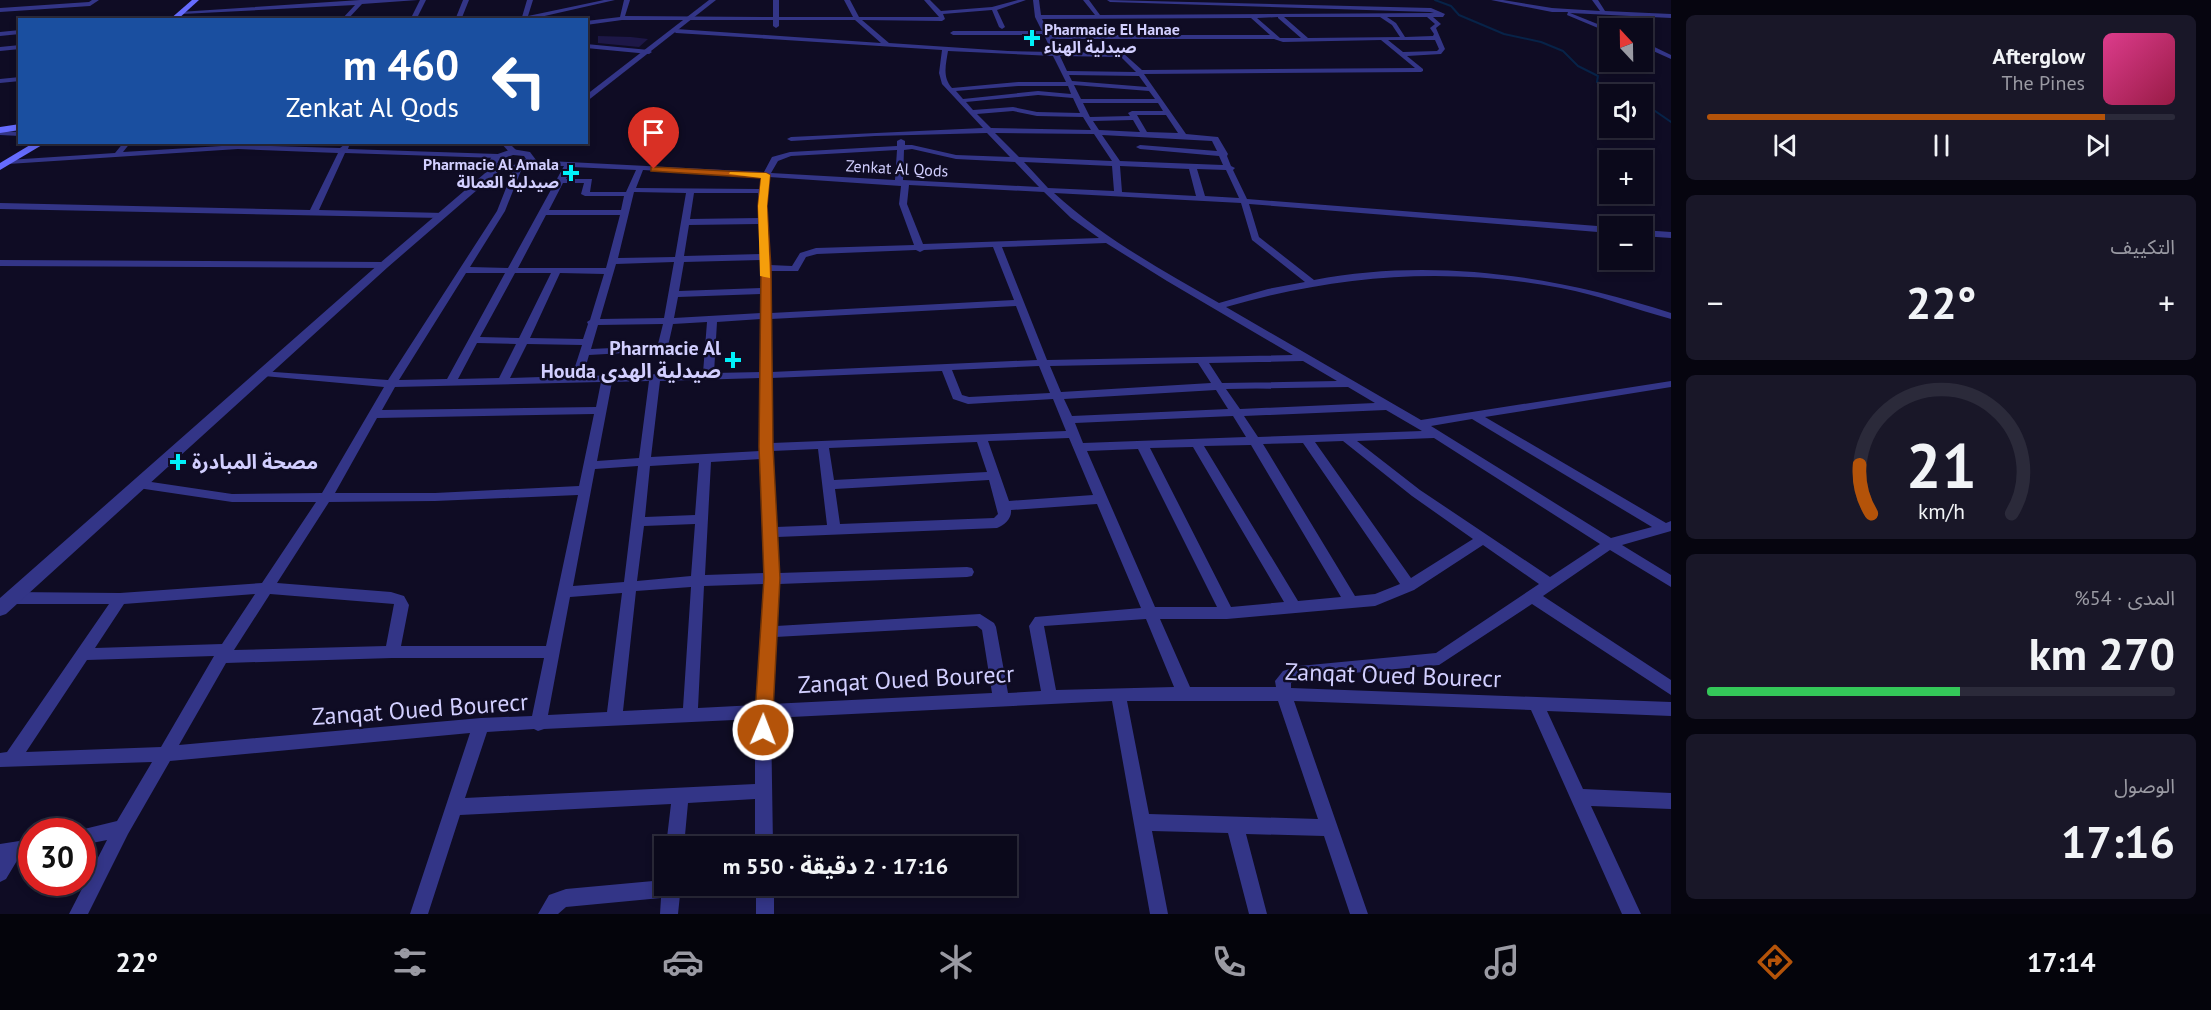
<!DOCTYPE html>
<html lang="ar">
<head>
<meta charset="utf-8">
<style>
  :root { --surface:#0b091b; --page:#191728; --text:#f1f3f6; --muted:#9a9aa3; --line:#2b2a3a; --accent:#b45309 }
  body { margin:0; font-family:"PT Sans","Noto Sans Arabic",sans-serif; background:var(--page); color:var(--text); direction:rtl; height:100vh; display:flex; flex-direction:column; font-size:22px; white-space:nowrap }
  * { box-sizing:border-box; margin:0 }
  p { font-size:20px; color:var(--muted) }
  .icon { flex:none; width:33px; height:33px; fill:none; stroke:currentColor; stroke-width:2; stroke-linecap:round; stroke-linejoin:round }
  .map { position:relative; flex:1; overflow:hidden; direction:ltr }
  .sheet { display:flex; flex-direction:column; gap:15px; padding:15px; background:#06050f; width:540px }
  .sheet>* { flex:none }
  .hud { position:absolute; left:18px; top:18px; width:570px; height:126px; border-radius:0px; box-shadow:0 3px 9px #0003,0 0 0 2px var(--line); direction:rtl; background:#1a4fa0; color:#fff; overflow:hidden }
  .needle { width:39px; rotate:338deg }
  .buttons { position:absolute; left:1599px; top:18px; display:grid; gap:12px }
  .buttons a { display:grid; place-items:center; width:54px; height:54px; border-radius:0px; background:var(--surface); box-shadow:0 3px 9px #0003,0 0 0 2px var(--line); font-size:30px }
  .speed { position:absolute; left:18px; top:818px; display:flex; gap:12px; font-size:30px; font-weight:700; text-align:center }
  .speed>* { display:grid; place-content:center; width:78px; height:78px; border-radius:50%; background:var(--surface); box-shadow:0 3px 9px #0003,0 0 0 2px var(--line); line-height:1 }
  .speed .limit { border:9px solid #d22; background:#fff; color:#111 }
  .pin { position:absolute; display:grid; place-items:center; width:51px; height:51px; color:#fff; margin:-62px -26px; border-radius:50% 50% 50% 0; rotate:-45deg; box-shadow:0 0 6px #0007 }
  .pin .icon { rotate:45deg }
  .me { position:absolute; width:66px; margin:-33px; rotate:1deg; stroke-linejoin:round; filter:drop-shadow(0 0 4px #0008) }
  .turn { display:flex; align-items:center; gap:21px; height:126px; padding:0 30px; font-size:27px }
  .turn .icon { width:78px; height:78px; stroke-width:2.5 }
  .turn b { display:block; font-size:42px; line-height:51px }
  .big { font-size:45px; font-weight:800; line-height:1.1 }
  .sheet .tile { flex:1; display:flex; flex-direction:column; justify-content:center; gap:9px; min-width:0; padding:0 21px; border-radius:9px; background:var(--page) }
  .sheet .dial { align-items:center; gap:0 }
  .dial svg { height:156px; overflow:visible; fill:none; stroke:var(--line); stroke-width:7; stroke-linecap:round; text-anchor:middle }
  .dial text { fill:var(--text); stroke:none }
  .song { display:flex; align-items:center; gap:18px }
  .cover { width:72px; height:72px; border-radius:9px; background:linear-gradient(135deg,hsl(330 70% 55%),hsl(340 70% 35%)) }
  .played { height:6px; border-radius:3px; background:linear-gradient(90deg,var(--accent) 85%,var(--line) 85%) }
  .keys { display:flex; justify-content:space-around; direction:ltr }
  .heat { display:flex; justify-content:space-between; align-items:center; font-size:33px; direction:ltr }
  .charge { height:9px; border-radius:4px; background:linear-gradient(90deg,#34c759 54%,var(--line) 0) }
  .trip { position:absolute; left:654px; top:836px; width:363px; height:60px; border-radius:0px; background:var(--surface); box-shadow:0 3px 9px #0003,0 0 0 2px var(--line); font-weight:800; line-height:60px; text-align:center; direction:rtl }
  .tabs { display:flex; height:96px; justify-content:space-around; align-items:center; background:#04040b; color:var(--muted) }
  .tabs .icon { width:42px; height:42px }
  .tabs .current { color:var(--accent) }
  .tabs b { font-size:27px; color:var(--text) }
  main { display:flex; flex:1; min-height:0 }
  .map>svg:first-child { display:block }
</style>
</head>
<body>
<main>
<section class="sheet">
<div class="tile">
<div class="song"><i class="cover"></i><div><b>Afterglow</b><p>The Pines</p></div></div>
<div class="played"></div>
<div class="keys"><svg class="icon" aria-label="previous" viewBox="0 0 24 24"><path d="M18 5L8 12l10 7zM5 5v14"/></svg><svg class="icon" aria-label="pause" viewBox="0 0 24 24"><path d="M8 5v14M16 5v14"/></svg><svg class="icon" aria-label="next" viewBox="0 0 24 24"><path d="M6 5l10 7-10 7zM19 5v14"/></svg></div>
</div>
<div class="tile"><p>التكييف</p>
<div class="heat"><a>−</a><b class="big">22°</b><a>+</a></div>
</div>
<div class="tile dial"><svg viewBox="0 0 100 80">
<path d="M14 69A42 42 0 1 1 86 69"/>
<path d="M14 69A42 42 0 0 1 8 44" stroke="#b45309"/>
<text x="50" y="56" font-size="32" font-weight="700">21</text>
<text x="50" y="72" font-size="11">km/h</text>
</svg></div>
<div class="tile"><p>المدى · 54%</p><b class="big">270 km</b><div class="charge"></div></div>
<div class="tile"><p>الوصول</p><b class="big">17:16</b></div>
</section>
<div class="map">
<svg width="1671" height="914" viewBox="0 0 1671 914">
  <rect width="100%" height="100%" fill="#0f0c24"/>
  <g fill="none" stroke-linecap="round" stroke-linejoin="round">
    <!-- stream -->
    <g stroke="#072348" stroke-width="2">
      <polyline points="1435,0 1451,6 1459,15 1504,34 1541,42 1563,51 1578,66 1598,76 1597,82 1625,94"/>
      <polyline points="1642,102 1671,122"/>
    </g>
  </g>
  <!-- building -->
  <polygon fill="#1d1747" points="598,36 631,37 648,39 639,47 598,43"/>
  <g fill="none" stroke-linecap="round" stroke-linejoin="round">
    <!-- minor -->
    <g fill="#333587" fill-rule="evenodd">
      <polygon points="92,0 99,0 90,6 0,12 0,8 89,2"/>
      <polygon points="360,0 418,0 362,4 347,20 341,20 355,5 182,14 179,12"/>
      <polygon points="420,0 426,0 416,20 410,20"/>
      <polygon points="463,0 469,0 461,20 455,20"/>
      <polygon points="527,0 533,0 528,16 604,0 615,0 527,20 498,20 522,17"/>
      <path d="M624,0H630L625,16L773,17V0H779V17H853L844,0H850L859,17H939L924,0H930L941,11L992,7L1018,0H1026L997,10L1005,27L1002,29L999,27L992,10L943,14L945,19L942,21L862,20L889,43L1008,51L1052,52L1044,35H953L950,33L953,31H1042L1035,17L1033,0H1039L1041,15H1095L1083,0H1089L1100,15L1434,13L1430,12L1110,2L1107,0L1431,8L1445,14L1443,17H1433L1441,24L1436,28L1445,49L1441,54L1407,56L1423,69V71L1421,72L1144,74L1186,134L1218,137L1228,154L1227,156L1231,166L1235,168L1233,170L1247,199L1610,227V233L1249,204L1259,237L1314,280C1434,257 1556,276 1671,313V319C1634,309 1599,295 1561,288C1447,266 1337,275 1226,307L1421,420L1671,381V387L1485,417L1666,523L1671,521V531L1622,545L1671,575V587L1610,550L1543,596L1671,680V695L1532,604L1439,665L1299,678L1291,683V688L1671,702V716L1547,711L1583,789L1671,793V809L1591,806L1641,914H1622L1531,710L1294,701L1368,914H1350L1324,836L1246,834L1267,914H1249L1228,833L1152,831L1168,914H1150L1112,701L771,718L773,846H755V799L688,803L684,846H666L671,804L460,815L428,914H410L470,733L170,761L128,834L88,914H69L107,840L82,845V831H76L117,821L152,762L0,767V753L7,752L109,604H12L7,602L5,598L7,594L12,592L120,593L262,583L316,502H232L138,488L132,484L138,480L232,494L322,493L384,387L264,376L260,375L259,373L260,371L388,380L497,211L514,168L518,166L522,168L505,211L470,267L508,268L564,166H524V162L549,161L764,172L772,157L790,152L897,146V141L901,139L905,141V145H912L956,155L1010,157L987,133L875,136L791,141L787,139L791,137L983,128L942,84L939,73L942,50L676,33L673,31L676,29L881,43L855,20H779V26L776,28L773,26V20H622L586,25V21L620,17ZM1278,17V18L1301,38H1280L1257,18ZM1284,17H1380L1392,25L1400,37L1308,38ZM1387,17H1427L1435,24L1430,28L1434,34L1433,36L1405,37L1396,23ZM1251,18L1270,35H1050L1042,19ZM1051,39H1274L1283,42L1381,40L1415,68L1142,70L1123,53L1058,52ZM1388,40H1435L1439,49L1437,51L1403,52ZM948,51L1053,56L1066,82H1018L952,88C942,77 946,64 948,51ZM1060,56L1121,57L1136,72L1067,71ZM1069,75L1139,76L1147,87L1072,81ZM1074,85L1149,91L1155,99H1081ZM1018,86H1068L1071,94L1038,91L963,99L956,91ZM1038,95L1073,98L1080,113L1037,112L1013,107L973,110L966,102ZM1083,103H1158L1163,111H1132L1128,113L1130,116L1090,117ZM1013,111L1037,116L1083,117L1091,130L991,128L977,114ZM1137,115H1166L1178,133L1147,132ZM1133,120L1140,132L1099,130L1093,121ZM995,133L1094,134L1112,161L1019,157ZM1102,135L1212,141L1217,151L1140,145L1136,147L1140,149L1219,156L1223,165L1120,161ZM912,149L956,159L1015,162L1039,187L903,180L904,150ZM897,150L895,180L771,173L778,161L791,156ZM1024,162L1112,166L1114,191L1048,188ZM1120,166L1189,169L1196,196L1122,192ZM572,167L636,170L626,192H590L592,179H566ZM1197,169L1226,170L1239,198L1205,196ZM643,170L762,177L759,189L636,188ZM769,177L901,186L899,204L914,245L816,248L800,253L792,266L770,265L766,191ZM563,183H584L581,194L585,196H624L621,210H549ZM909,185L1044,192L1071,218L1099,238L923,244L907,204ZM634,192L686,193L675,257L618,258ZM694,193H758L759,218L690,219ZM1054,193L1241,203L1252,240L1305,282L1268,289L1219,303C1162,270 1103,238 1054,193ZM546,215H620L606,268H518ZM759,224L761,254L684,256L689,225ZM1106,243L1167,281L1293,355L1047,360L1002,247ZM993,247L1014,300L771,313V271H798L806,257L817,254L916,250L920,252L924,250ZM761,260V288L679,291L684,262ZM674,262L664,318L600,319L616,264ZM466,273H505L447,379L399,380ZM515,273H551L519,338L480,337ZM560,273L604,274L590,320L587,322L588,324L583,339L530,338ZM761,294V313L674,318L678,297ZM1016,306L1037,360L771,372V319ZM761,319V372L714,373L717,322ZM707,322L703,373L583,376L589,355L659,351L668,346L673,324ZM663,324L658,344L654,346L591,349L598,325ZM477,343L516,344L499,378L458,379ZM527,344L582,345L572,376L510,378ZM1303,361L1337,381L1222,383L1209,363ZM1198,363L1211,383L1061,392L1050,366ZM1039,366L1050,393L969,397L962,395L952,370ZM942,371L953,399L968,404L1053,399L1066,431L772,443L771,378ZM761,378L760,451L651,457L660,381ZM649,381L639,458L597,461L612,382ZM601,382L596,407L382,410L395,387ZM1348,387L1375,403L1240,409L1226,389ZM1216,390L1228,409L1072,416L1064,399ZM1386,410L1422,431L1258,437L1244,416ZM594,414L579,486L435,493H335L377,418ZM1233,416L1246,437L1083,443L1075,423ZM1472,419L1652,527L1611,538L1431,426ZM1069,438L1093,495L1009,501L988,441ZM1434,438L1600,544L1550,577L1420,490L1357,441ZM1343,441L1412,496L1473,539L1411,578L1315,442ZM977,442L987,472L834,480L829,448ZM1303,443L1400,584L1375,594L1355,596L1263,444ZM1251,445L1341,597L1298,601L1204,446ZM1193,447L1284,602L1231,607L1150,448ZM818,449L827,525L776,527L772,451ZM1138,449L1217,607H1155L1087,451ZM761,459L765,573L705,575L711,462ZM699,463L695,515L645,517L650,466ZM638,466L624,582L573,586L595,469ZM989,480L998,514L994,518L840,524L835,489ZM578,495L546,646H401L409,605L404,596L391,592L277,583L329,502L435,501ZM1097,504L1141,608L1035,617L1029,626L1041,691L1008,693L996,627L994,623L980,614L776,626L779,584L967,577L972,576L974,572L972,568L967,567L779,573L777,537L997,528C1005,525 1012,518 1011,510ZM695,524L691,576L637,581L644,526ZM1483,545L1539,584L1436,653L1299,666L1283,671L1275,681L1276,687H1190L1160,619H1227L1375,606L1414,590ZM765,584L756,705L698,708L704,586ZM691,587L683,708L623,711L636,591ZM622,593L607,712L548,715L570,597ZM255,594L222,644L95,648L124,604ZM270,594L394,604L386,646L234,650ZM1146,619L1174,687L1056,690L1044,626ZM977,626L982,630L992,693L771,704L775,637ZM214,656L161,747L26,752L87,660ZM392,658H544L532,716L481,718L179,745L226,663ZM1127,701H1278L1318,819L1149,814ZM755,719V784L465,798L487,732L534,729L538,731L544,729Z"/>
      <polygon points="1491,0 1503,0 1552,8 1600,11 1592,0 1598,0 1605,11 1671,14 1671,18 1570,13 1610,29 1610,33 1567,15 1568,12 1552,12"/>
      <polygon points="20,30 20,34 0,36 0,32"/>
      <polygon points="1642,41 1671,55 1671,59 1642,46"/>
      <polygon points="586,44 649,50 652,52 649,54 586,48"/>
      <polygon points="20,45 20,49 0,51 0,47"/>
      <polygon points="20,77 20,81 0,83 0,79"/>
      <polygon points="0,131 20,132 20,136 0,135"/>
      <polygon points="124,142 131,142 123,152 238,145 340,148 345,144 349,146 348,149 498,154 502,156 498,158 345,153 319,210 444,213 444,217 441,218 0,209 0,203 310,210 338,153 238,149 8,164 4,162 8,160 115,153"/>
      <polygon points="500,142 508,142 518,152 511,154"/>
      <polygon points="1642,230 1671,232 1671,238 1642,236"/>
      <polygon points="0,260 384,262 389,265 384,268 0,266"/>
      <polygon points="32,839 32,857 18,859 6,879 0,882 0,844"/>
      <polygon points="664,880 664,885 681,885 678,914 660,914 661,898 566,907 558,914 538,914 549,895 566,889"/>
      <rect x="756" y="885" width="18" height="29"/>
    </g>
    <!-- tertiary -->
    <g fill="#333587" fill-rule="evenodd">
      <polygon points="709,0 716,0 586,102 586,95"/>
      <path d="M512,149L530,152L536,160L521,170L499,171L388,267L6,614L0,616V598L380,263L491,168L487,165L492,156ZM513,155L524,156L526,159L512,166L497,164L499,160Z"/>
    </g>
    <!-- secondary -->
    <g fill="#666cff" fill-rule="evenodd">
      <polygon points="192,0 199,0 177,20 169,20"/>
      <polygon points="20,124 20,130 0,133 0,127"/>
      <polygon points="35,142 47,142 0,170 0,163"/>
    </g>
  </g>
  <!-- route -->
  <polygon fill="#b45309" stroke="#753606" stroke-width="1.5" points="654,167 766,173 770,175 767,206 771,268 773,447 780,578 772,730 770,736 763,738 757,736 754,730 764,578 759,447 761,268 758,206 761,178 651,171 651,167"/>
  <!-- slow -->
  <polygon fill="#f59e0b" points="730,172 766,173 770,175 767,206 770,278 760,276 758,206 761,178 729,174"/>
  <!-- markers -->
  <g fill="#00f1fa" stroke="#0f0c24" stroke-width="2">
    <path d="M1029 29h6v6h6v6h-6v6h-6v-6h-6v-6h6z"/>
    <path d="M568 164h6v6h6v6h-6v6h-6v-6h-6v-6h6z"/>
    <path d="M730 351h6v6h6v6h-6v6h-6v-6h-6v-6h6z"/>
    <path d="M175 453h6v6h6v6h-6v6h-6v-6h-6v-6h6z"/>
  </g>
  <g text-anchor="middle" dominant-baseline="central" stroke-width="5" stroke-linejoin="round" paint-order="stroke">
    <!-- far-poi labels -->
    <g font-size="16" font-weight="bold" fill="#d2cfff" stroke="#0f0c24" text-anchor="start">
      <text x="1044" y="29">Pharmacie El Hanae<tspan x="1044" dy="18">صيدلية الهناء</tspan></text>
      <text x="559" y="164" text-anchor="end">Pharmacie Al Amala<tspan x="559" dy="18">صيدلية العمالة</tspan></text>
    </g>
    <!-- far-street labels -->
    <g font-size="16" fill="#d2cfff" stroke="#0f0c24">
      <text transform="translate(897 168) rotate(3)">Zenkat Al Qods</text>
    </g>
    <!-- poi labels -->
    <g font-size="20" font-weight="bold" fill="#d2cfff" stroke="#0f0c24" text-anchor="end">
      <text x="721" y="348">Pharmacie Al<tspan x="721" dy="23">Houda صيدلية الهدى</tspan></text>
      <text x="192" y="462" text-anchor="start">مصحة المبادرة</text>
    </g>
    <!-- near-street labels -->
    <g font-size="24" fill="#d2cfff" stroke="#0f0c24">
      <text transform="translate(1393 675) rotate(2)">Zanqat Oued Bourecr</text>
      <text transform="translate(906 679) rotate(-3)">Zanqat Oued Bourecr</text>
      <text transform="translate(420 709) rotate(-4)">Zanqat Oued Bourecr</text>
    </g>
  </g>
</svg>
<div class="buttons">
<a><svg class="needle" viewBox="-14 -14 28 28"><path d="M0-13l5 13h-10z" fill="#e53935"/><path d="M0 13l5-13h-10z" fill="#9a9aa3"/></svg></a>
<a><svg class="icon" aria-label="sound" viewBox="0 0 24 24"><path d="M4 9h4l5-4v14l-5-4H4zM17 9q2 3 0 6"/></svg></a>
<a>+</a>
<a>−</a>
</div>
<div class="speed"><div class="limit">30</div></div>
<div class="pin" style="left:654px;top:169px;background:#d93025"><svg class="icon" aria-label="arrive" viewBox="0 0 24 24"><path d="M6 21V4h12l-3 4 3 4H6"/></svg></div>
<svg class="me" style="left:763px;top:730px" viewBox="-20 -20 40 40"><circle r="17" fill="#b45309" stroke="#fff" stroke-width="3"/><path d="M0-11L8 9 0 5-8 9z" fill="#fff"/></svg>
<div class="trip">17:16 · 2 دقيقة · 550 m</div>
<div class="hud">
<div class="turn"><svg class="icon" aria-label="left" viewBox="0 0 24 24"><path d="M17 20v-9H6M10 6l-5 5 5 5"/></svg><div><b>460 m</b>Zenkat Al Qods</div></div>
</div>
</div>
</main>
<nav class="tabs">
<b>17:14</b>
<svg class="icon current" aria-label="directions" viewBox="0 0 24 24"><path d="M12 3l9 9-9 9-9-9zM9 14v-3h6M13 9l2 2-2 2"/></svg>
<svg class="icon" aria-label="music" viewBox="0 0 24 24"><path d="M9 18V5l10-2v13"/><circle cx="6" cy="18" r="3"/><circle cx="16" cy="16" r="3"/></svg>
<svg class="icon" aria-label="phone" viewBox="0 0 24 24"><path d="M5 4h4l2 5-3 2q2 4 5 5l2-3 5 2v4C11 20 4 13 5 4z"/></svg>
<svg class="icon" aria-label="climate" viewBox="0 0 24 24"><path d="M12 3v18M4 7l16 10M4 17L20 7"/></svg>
<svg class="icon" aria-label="car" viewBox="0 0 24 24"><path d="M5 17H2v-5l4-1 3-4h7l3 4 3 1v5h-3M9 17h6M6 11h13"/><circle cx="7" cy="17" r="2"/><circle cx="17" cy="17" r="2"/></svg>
<svg class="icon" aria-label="filters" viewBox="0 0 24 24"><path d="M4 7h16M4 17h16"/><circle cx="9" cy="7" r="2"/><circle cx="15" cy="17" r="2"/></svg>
<b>22°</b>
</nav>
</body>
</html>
